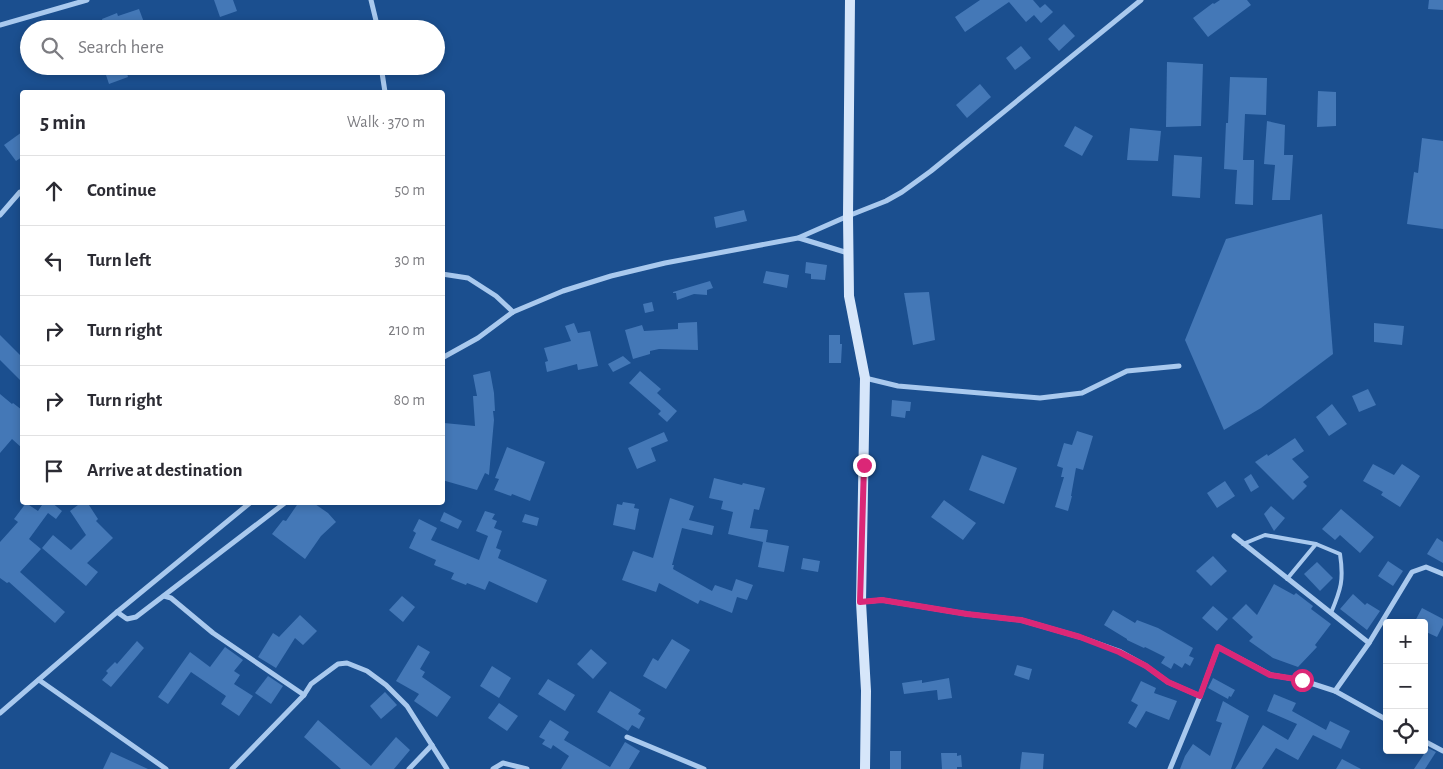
<!DOCTYPE html>
<html lang="en">
<head>
<meta charset="utf-8">
<style>
  :root { --surface:#fff; --page:#f7f7f7; --text:#2b2b33; --muted:#7c7c81; --line:#e1e1e2 }
  body { margin:0; font-family:"Alegreya Sans",sans-serif; background:var(--page); color:var(--text) }
  .controls { position:absolute; right:15px; bottom:15px; display:grid; overflow:hidden; border-radius:5px; box-shadow:0 2px 8px #0003 }
  .controls button { width:45px; height:45px; display:grid; place-items:center; padding:0; border:0; border-bottom:1px solid var(--line); background:var(--surface); color:var(--text); font:25px sans-serif }
  .stop { position:absolute; width:15px; height:15px; margin:-11px; border:4px solid #db2777; border-radius:50%; background:#fff }
  .stop.end { background:#db2777; border-color:#fff; box-shadow:0 1px 5px #0008 }
  .list { margin:0; padding:0; list-style:none }
  h2 { display:flex; justify-content:space-between; align-items:center; height:65px; margin:0; padding:0 20px; font-size:21px }
  h2 small { font-size:16px; font-weight:400; color:var(--muted) }
  .list li { display:grid; grid-template-columns:32px 1fr auto; gap:15px; align-items:center; box-sizing:border-box; height:70px; padding:0 20px; border-top:1px solid var(--line) }
  .list b { display:block; font-size:19px; white-space:nowrap }
  .list em { font-size:16px; font-style:normal; color:var(--muted) }
  .icon { flex:none; width:28px; height:28px; fill:none; stroke:currentColor; stroke-width:2; stroke-linecap:round; stroke-linejoin:round }
  .map { position:relative; flex:none; width:1443px; height:769px; overflow:hidden }
  .search { position:absolute; background:var(--surface); box-shadow:0 2px 8px #0003; left:20px; top:20px; width:425px; height:55px; display:flex; align-items:center; gap:12px; box-sizing:border-box; padding:0 18px; border-radius:28px; color:var(--muted); font-size:19px }
  .panel { position:absolute; background:var(--surface); box-shadow:0 2px 8px #0003; left:20px; top:90px; width:425px; height:415px; border-radius:5px }
  .map>svg:first-child { display:block }
  .building { fill:#4478b7 }
  .lines { fill:none; stroke-linecap:round; stroke-linejoin:round }
  .lane { stroke:#a9c9ee; stroke-width:4 }
  .street { stroke:#a9c9ee; stroke-width:5 }
  .secondary { stroke:#d6e6fa; stroke-width:10 }
  .route { stroke:#db2777; stroke-width:6 }
</style>
</head>
<body>
<div class="map">
<svg width="1443" height="769" viewBox="0 0 1443 769">
  <rect width="100%" height="100%" fill="#1b4f8f"/>
  <g class="building">
    <polygon points="214,0 233,0 237,11 220,17"/>
    <polygon points="980,0 1033,0 1040,8 1045,4 1053,12 1041,23 1034,15 1026,22 1009,2 965,32 955,17"/>
    <polygon points="1220,0 1247,0 1251,5 1208,37 1193,18 1213,3 1214,4"/>
    <polygon points="1429,0 1443,0 1443,10 1428,9"/>
    <polygon points="139,9 145,25 135,29 105,29 102,19 117,13 118,16"/>
    <polygon points="1064,24 1075,36 1059,51 1048,39"/>
    <polygon points="1021,46 1031,58 1015,70 1006,58"/>
    <polygon points="1167,62 1203,64 1201,126 1166,127"/>
    <polygon points="103,66 125,66 128,77 109,84"/>
    <polygon points="1230,77 1267,78 1266,115 1245,114 1243,160 1254,160 1253,205 1235,204 1237,170 1224,169 1226,123 1228,123"/>
    <polygon points="980,84 991,97 967,118 956,105"/>
    <polygon points="1318,91 1336,92 1336,126 1317,127"/>
    <polygon points="1267,121 1285,125 1284,155 1293,155 1290,200 1272,200 1275,165 1264,164"/>
    <polygon points="1075,126 1093,136 1082,156 1064,146"/>
    <polygon points="1130,128 1161,131 1158,161 1127,160"/>
    <polygon points="22,132 22,157 16,161 4,145"/>
    <polygon points="1422,138 1443,141 1443,229 1407,224 1414,172 1418,173"/>
    <polygon points="1174,155 1202,157 1200,198 1172,196"/>
    <polygon points="744,210 747,221 716,228 714,217"/>
    <polygon points="1322,214 1333,354 1261,408 1224,430 1185,340 1226,239"/>
    <polygon points="806,262 827,265 825,280 811,279 811,274 805,273"/>
    <polygon points="766,271 789,275 787,288 763,283"/>
    <polygon points="710,281 713,288 707,290 707,295 694,294 677,300 676,293 673,293 673,292"/>
    <polygon points="929,292 935,340 913,345 904,293"/>
    <polygon points="652,302 654,311 645,313 643,304"/>
    <polygon points="697,322 698,350 659,349 650,351 650,354 633,359 625,330 642,325 644,331 678,329 678,323"/>
    <polygon points="574,323 578,333 590,331 598,366 578,370 577,364 547,372 545,362 548,361 544,348 571,341 565,326"/>
    <polygon points="1374,323 1404,326 1402,345 1374,342"/>
    <polygon points="0,335 22,357 22,382 0,360"/>
    <polygon points="829,335 840,335 840,344 842,344 841,363 829,363"/>
    <polygon points="623,356 631,363 613,372 608,364"/>
    <polygon points="490,371 494,393 495,411 493,411 494,420 489,475 485,473 477,490 442,480 444,423 475,426 473,396 477,396 473,375"/>
    <polygon points="640,371 661,389 657,393 677,411 667,422 658,414 661,411 629,383"/>
    <polygon points="1368,389 1376,405 1359,412 1352,396"/>
    <polygon points="0,394 12,404 13,403 22,410 22,448 12,439 0,453"/>
    <polygon points="892,400 911,402 910,411 906,411 905,418 891,416"/>
    <polygon points="1332,404 1347,424 1329,436 1316,417"/>
    <polygon points="1077,431 1093,436 1083,470 1076,468 1071,496 1072,496 1068,511 1055,507 1064,477 1061,477 1063,468 1057,466 1064,443 1072,445"/>
    <polygon points="664,432 668,441 651,448 656,461 637,469 628,448"/>
    <polygon points="1295,438 1304,451 1292,459 1309,477 1303,482 1307,486 1293,500 1255,462 1267,454 1268,456"/>
    <polygon points="507,447 545,462 530,501 512,494 511,496 494,490 499,479 495,478"/>
    <polygon points="982,455 1017,468 1004,504 969,490"/>
    <polygon points="1373,464 1394,475 1402,464 1420,476 1400,507 1381,495 1383,492 1363,481"/>
    <polygon points="1251,474 1259,487 1251,492 1244,479"/>
    <polygon points="714,478 742,485 743,483 765,488 759,510 754,509 750,528 768,530 766,542 789,546 784,572 758,567 763,542 728,534 733,512 721,509 723,501 709,498"/>
    <polygon points="1225,481 1235,496 1217,508 1207,493"/>
    <polygon points="670,498 694,506 689,520 714,526 712,535 682,528 672,565 674,565 673,569 712,591 715,585 732,591 736,579 753,585 747,600 737,597 732,613 700,600 698,604 659,583 656,592 622,580 633,551 653,558"/>
    <polygon points="944,500 976,523 963,540 931,517"/>
    <polygon points="44,502 51,502 62,511 56,519 48,513 29,539 41,549 20,572 65,612 55,623 9,582 7,583 0,578 0,542 18,522 14,519 26,503 38,511"/>
    <polygon points="82,502 87,502 98,519 96,521 113,538 87,563 98,572 86,586 42,548 53,535 71,550 86,535 70,511"/>
    <polygon points="299,502 312,502 328,513 336,522 321,536 305,559 272,534 283,520 286,521"/>
    <polygon points="623,502 635,504 634,508 639,509 635,530 613,525 617,504 622,505"/>
    <polygon points="1271,506 1285,518 1274,531 1264,514"/>
    <polygon points="1341,509 1374,537 1360,553 1340,535 1335,540 1322,529"/>
    <polygon points="485,511 495,514 492,519 497,521 494,528 502,531 496,548 501,550 498,558 547,580 537,603 489,581 485,590 467,583 466,585 451,579 454,573 434,565 436,560 409,548 416,533 413,531 419,519 437,528 431,540 479,560 488,536 476,531"/>
    <polygon points="444,512 462,521 458,529 440,521"/>
    <polygon points="525,514 539,518 537,526 522,522"/>
    <polygon points="1437,538 1443,542 1443,563 1427,554"/>
    <polygon points="1213,556 1227,571 1211,586 1196,571"/>
    <polygon points="803,558 820,561 818,572 801,569"/>
    <polygon points="1388,561 1403,571 1393,586 1378,576"/>
    <polygon points="1317,562 1333,578 1320,591 1304,574"/>
    <polygon points="1274,584 1294,595 1296,593 1313,606 1311,609 1331,624 1315,645 1317,647 1298,667 1273,658 1249,641 1253,637 1232,618 1246,604 1257,615"/>
    <polygon points="1353,594 1365,605 1367,603 1380,611 1367,630 1340,609"/>
    <polygon points="402,596 415,607 403,622 389,610"/>
    <polygon points="1213,606 1228,619 1217,631 1202,618"/>
    <polygon points="1422,608 1443,619 1443,625 1437,637 1424,631 1424,623 1414,623"/>
    <polygon points="1113,610 1135,623 1137,620 1158,628 1193,648 1189,656 1194,658 1190,666 1185,663 1182,668 1174,663 1171,669 1161,663 1165,657 1145,647 1144,648 1127,640 1127,639 1104,625"/>
    <polygon points="300,615 317,631 303,645 295,638 276,668 258,657 273,633 279,637"/>
    <polygon points="672,639 690,650 666,689 643,676 653,658 658,661"/>
    <polygon points="137,641 144,648 111,687 102,680 108,673 106,671 115,662 117,664"/>
    <polygon points="418,645 430,652 420,669 425,672 422,677 451,697 437,717 414,701 419,694 396,681"/>
    <polygon points="225,647 243,660 234,671 240,675 234,684 253,696 239,716 221,704 226,696 191,672 168,704 158,697 190,652 210,667"/>
    <polygon points="591,649 607,663 593,679 577,664"/>
    <polygon points="1017,665 1032,669 1029,680 1014,675"/>
    <polygon points="492,666 511,678 499,698 480,686"/>
    <polygon points="268,676 283,686 271,704 255,693"/>
    <polygon points="949,678 952,698 938,700 937,690 904,694 902,683 922,680 922,683"/>
    <polygon points="1213,678 1235,690 1231,697 1229,696 1228,699 1208,688"/>
    <polygon points="548,679 575,695 565,711 538,694"/>
    <polygon points="1141,681 1156,688 1154,693 1177,701 1169,720 1146,711 1136,728 1128,723 1138,705 1131,701"/>
    <polygon points="610,691 641,710 638,714 645,718 639,729 632,725 628,731 597,712"/>
    <polygon points="385,692 397,705 381,719 370,706"/>
    <polygon points="1274,694 1296,703 1292,711 1326,730 1330,721 1350,731 1341,749 1313,735 1298,760 1276,748 1262,769 1235,769 1263,725 1288,740 1297,724 1267,711"/>
    <polygon points="1223,701 1249,716 1231,769 1180,769 1185,756 1193,744 1210,756 1222,723 1216,721"/>
    <polygon points="499,703 518,716 507,731 488,718"/>
    <polygon points="318,720 371,766 396,737 410,750 394,769 341,769 304,737"/>
    <polygon points="550,720 569,732 564,740 610,767 625,742 640,751 629,769 561,769 569,756 553,745 551,749 542,744 545,740 539,737"/>
    <polygon points="1428,748 1436,752 1425,769 1414,769"/>
    <rect x="890" y="751" width="11" height="18"/>
    <polygon points="111,752 148,769 103,769"/>
    <polygon points="1022,752 1044,754 1043,769 1020,769"/>
    <polygon points="941,753 957,753 957,756 961,755 962,767 957,767 957,769 942,769"/>
    <polygon points="1342,759 1361,769 1336,769"/>
  </g>
  <g class="lines">
    <g class="lane">
      <path d="M1243,544l22,-9 51,9 24,10c4,26 1,35 -9,59"/>
      <polyline points="1287,579 1316,544"/>
    </g>
    <g class="street">
      <polyline points="371,0 378,29"/>
      <polyline points="0,25 87,0"/>
      <polyline points="381,66 385,92"/>
      <polyline points="0,215 20,192 22,193"/>
      <polyline points="799,238 848,253"/>
      <polyline points="442,274 468,278 496,296 513,312"/>
      <polyline points="442,358 478,338 513,312 563,291 611,276 665,263 798,238 848,216 886,201 902,192 931,171 1141,0"/>
      <polyline points="865,378 898,386 1040,398 1082,393 1127,371 1179,366"/>
      <polyline points="1234,536 1369,643"/>
      <polyline points="164,596 171,598 213,633 304,695"/>
      <polyline points="861,602 882,600 967,614 1021,620 1080,637 1119,651 1146,666 1168,682 1200,696 1218,647 1271,675 1301,680 1335,691 1387,720"/>
      <polyline points="117,612 127,619 136,617 286,502"/>
      <polyline points="39,680 166,769"/>
      <polyline points="1335,691 1369,643 1412,572 1426,567 1443,574"/>
      <polyline points="0,713 117,612 251,502"/>
      <polyline points="627,737 704,769"/>
      <polyline points="1424,741 1443,751"/>
      <polyline points="232,769 304,695 311,684 338,664 347,663 367,671 386,685 407,706 447,769"/>
      <polyline points="409,769 432,745"/>
      <polyline points="493,769 503,763 527,769"/>
      <polyline points="1170,769 1200,696"/>
    </g>
    <polyline class="secondary" points="850,0 848,216 849,296 865,378 861,602 866,691 865,769"/>
  </g>
  <g class="lines">
    <polyline class="route" points="864,465 860,602 882,600 967,614 1021,620 1080,637 1119,652 1146,666 1168,682 1200,696 1218,647 1270,675 1302,680"/>
  </g>
</svg>
<div class="controls">
<button>+</button>
<button>−</button>
<button><svg class="icon" aria-label="locate" viewBox="0 0 24 24"><circle cx="12" cy="12" r="6"/><path d="M12 2v4M12 18v4M2 12h4M18 12h4"/></svg></button>
</div>
<div class="stop" style="left:1302px;top:680px"></div>
<div class="stop end" style="left:864px;top:465px"></div>
<div class="search"><svg class="icon" aria-label="search" viewBox="0 0 24 24"><circle cx="10" cy="10" r="6"/><path d="M15 15l6 6"/></svg>Search here</div>
<section class="panel">
<h2>5 min<small>Walk · 370 m</small></h2>
<ul class="list">
<li><svg class="icon" aria-label="ahead" viewBox="0 0 24 24"><path d="M12 20V5M6 11l6-6 6 6"/></svg><div><b>Continue</b></div><em>50 m</em></li>
<li><svg class="icon" aria-label="left" viewBox="0 0 24 24"><path d="M17 20v-9H6M10 6l-5 5 5 5"/></svg><div><b>Turn left</b></div><em>30 m</em></li>
<li><svg class="icon" aria-label="right" viewBox="0 0 24 24"><path d="M7 20v-9h11M14 6l5 5-5 5"/></svg><div><b>Turn right</b></div><em>210 m</em></li>
<li><svg class="icon" aria-label="right" viewBox="0 0 24 24"><path d="M7 20v-9h11M14 6l5 5-5 5"/></svg><div><b>Turn right</b></div><em>80 m</em></li>
<li><svg class="icon" aria-label="arrive" viewBox="0 0 24 24"><path d="M6 21V4h12l-3 4 3 4H6"/></svg><div><b>Arrive at destination</b></div></li>
</ul>
</section>
</div>
</body>
</html>
